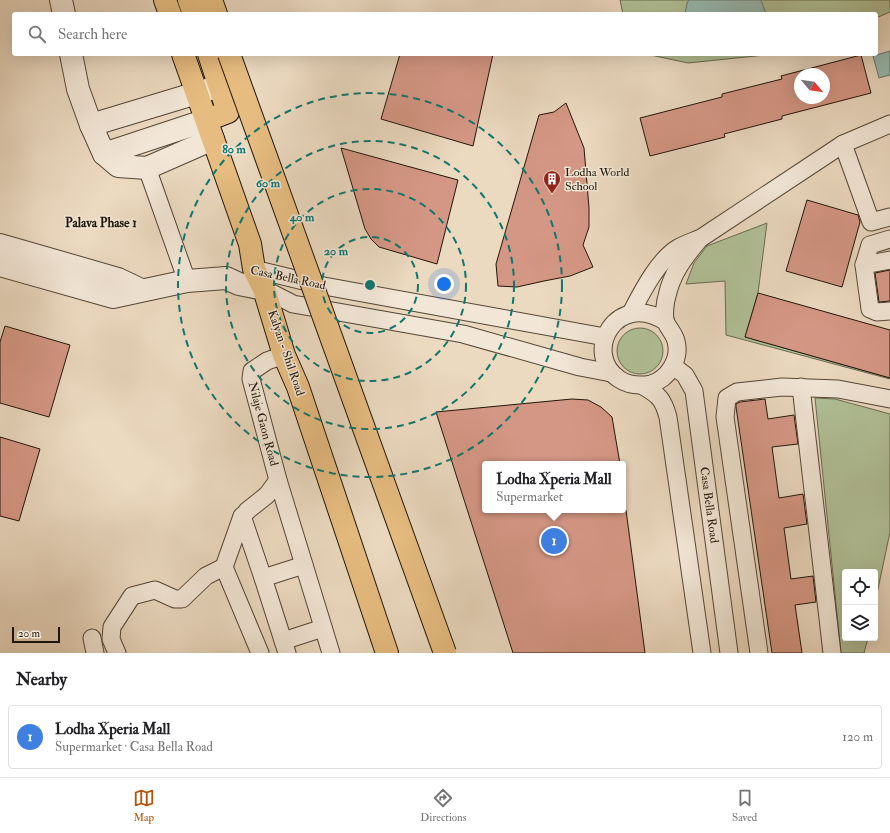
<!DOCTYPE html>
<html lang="en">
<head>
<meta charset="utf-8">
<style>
  :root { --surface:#fff; --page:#f6f6f6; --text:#202124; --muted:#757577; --line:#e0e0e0; --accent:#b45309 }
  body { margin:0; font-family:"IM FELL Double Pica",serif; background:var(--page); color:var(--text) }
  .controls { position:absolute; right:12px; bottom:12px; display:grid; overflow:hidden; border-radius:4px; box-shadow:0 4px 16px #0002 }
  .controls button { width:36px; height:36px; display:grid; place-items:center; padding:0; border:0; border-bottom:1px solid var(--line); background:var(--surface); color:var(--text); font:20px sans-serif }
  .compass { position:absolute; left:794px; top:68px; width:36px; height:36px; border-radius:50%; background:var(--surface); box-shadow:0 4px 16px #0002; rotate:119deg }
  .scale { position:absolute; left:12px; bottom:10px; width:48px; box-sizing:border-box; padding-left:4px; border:2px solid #201608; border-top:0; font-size:11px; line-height:14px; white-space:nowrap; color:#201608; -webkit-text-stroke:3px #f2e6d6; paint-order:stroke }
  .you { position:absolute; left:444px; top:284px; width:14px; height:14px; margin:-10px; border:3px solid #fff; border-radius:50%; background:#1a73e8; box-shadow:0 0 0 6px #1a73e833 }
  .badge { display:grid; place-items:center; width:26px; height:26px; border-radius:50%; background:var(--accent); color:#fff; font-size:13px; font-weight:700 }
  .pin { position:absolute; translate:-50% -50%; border:2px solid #fff; box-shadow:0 1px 4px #0006 }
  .popup { position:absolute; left:482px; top:461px; width:144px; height:52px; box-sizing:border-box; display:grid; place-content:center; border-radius:4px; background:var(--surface); filter:drop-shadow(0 1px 3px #0005); font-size:13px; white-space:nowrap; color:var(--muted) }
  .popup b { font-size:15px; color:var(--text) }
  .popup::after { content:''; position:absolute; left:50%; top:100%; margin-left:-8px; border:8px solid transparent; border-top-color:var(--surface) }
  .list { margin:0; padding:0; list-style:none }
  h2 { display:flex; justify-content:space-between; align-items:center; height:52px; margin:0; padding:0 16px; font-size:17px }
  h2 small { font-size:13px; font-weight:400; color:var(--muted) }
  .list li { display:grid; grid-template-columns:26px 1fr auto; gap:12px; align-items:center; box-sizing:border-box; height:64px; margin:0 8px 8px; padding:0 8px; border:1px solid var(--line); border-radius:4px }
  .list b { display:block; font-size:15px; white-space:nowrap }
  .list p { margin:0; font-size:13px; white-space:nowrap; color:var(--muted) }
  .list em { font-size:13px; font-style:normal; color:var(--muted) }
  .icon { flex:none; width:22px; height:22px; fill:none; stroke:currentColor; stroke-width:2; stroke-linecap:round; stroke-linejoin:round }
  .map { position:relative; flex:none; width:890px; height:653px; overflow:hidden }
  .search { position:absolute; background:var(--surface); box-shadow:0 4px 16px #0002; left:12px; right:12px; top:12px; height:44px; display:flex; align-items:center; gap:10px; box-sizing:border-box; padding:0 14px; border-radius:4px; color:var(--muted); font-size:15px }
  .sheet { height:124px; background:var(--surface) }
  nav { display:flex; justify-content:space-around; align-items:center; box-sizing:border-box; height:56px; border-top:1px solid var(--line); background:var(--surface); font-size:11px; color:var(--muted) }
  nav a { display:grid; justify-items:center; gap:2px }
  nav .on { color:var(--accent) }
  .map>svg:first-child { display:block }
  .green { fill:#b1c097; stroke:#686b50 }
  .water { fill:#98bab3; stroke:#68786f }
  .building { fill:#d59785; stroke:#201608; fill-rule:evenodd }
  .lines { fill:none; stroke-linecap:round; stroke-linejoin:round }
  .minor-casing { stroke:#534736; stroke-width:19 }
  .tertiary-casing { stroke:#534736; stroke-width:24 }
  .primary-casing { stroke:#201608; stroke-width:24 }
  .minor { stroke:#f2e6d6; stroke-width:17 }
  .tertiary { stroke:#f2e6d6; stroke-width:22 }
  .primary { stroke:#e6bc80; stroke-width:22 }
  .primary-bridge-casing { stroke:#201608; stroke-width:24; stroke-linecap:butt }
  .primary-bridge { stroke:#e6bc80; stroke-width:22 }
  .ring { fill:none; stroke:#0f766e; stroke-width:2; stroke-dasharray:7 5 }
  .labels { text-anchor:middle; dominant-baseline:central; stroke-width:3; stroke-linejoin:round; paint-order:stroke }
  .poi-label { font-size:12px; fill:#201608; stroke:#f2e6d6; text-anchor:start }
  .street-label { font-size:12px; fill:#201608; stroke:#f2e6d6 }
  .neighbourhood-label { font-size:13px; font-weight:bold; fill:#201608; stroke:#f2e6d6 }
  .centre { fill:#0f766e; stroke:#f2e6d6; stroke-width:2 }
  .ring-label { font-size:12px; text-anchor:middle; font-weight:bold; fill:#0f766e; stroke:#f2e6d6; stroke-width:3; stroke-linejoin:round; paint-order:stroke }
</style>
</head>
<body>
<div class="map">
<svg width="890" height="653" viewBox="0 0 890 653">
  <rect width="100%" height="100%" fill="#ebd9c0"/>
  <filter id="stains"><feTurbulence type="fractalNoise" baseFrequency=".005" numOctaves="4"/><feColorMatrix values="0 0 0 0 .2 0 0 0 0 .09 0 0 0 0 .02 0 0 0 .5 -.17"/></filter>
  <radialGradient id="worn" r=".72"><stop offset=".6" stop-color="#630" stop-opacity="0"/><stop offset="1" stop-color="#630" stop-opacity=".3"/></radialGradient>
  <g class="green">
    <polygon points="620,0 890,0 890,12 876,18 876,14 623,14"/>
    <polygon points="646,54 775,54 688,63"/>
    <polygon points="767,223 758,293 745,337 890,378 890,379 726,335 725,281 686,284 694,263 707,246"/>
    <circle cx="640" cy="351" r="23"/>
    <polygon points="815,398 835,399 890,414 890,532 875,603 875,572 845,572 845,638 868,638 864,653 841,653"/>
  </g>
  <g class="water">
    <polygon points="689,0 761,0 766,14 685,14 687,3"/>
    <polygon points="890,51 890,75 879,78 873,56"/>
  </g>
  <g class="building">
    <polygon points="400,54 493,54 473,146 381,119"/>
    <path d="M861,55l10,38 -89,23v3l-58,15 1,3 -75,19 -10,-38 82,-21v-3l60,-15 -1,-3zM800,74h24v24h-24z"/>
    <polygon points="566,103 584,148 589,208 589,227 583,245 593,267 570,276 544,281 517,287 498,286 496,264 539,115 554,112"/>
    <polygon points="341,148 458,180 437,264 379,247 371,239 365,229"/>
    <polygon points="807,200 858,215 860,222 842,287 786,271"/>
    <polygon points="890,270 890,301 879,302 875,273"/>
    <polygon points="758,293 890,330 890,378 745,337"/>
    <polygon points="5,326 70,345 49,417 0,403 0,342"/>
    <polygon points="572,399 588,400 601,407 612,417 620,464 485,464 485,510 626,510 645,653 513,653 436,412"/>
    <polygon points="765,399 768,419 794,415 798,444 772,447 779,498 803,494 807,524 784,528 791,579 813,576 816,602 795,605 802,653 772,653 736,407 736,404 740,402"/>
    <polygon points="0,437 40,449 19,521 0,516"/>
  </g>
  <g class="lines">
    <g class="minor-casing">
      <g id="minor">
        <polyline points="843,144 871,222 890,217"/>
        <polyline points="147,168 187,281"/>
        <polyline points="890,239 870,245 864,265 870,309 877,312 890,311"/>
        <polyline points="864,265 890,260"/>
        <polyline points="254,269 324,286 605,337"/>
        <polyline points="264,289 293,304 463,334 580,367 611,373"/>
        <path d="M631,313c11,-21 27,-53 47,-65 7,-4 16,-7 23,-10l142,-94 47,-20"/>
        <path d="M666,322c-49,-33 -85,31 -47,57 9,6 21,7 32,5 17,-5 30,-25 25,-43 -2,-8 -9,-14 -11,-21 -1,-7 0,-18 2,-24 5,-23 17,-38 31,-55"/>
        <polyline points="284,355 267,361 252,371 251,379 278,480 331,653"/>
        <polyline points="673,366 685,375 694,391 729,653"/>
        <path d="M643,386c16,9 20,13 25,31l34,236"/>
        <polyline points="801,387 832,653"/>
        <polyline points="242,516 263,578 304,565"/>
        <polyline points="224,567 241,519 247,511 267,495 278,480"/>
        <polyline points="224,567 260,653"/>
        <polyline points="263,578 287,653"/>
        <polyline points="92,638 95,653"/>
        <polyline points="283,641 323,628"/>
        <polyline points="117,653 111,639 112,627 132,596 155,590 175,599 182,599 206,576 224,567"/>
        <polyline points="759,653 725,417 727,398 737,392 782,387 838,389 890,399"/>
      </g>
    </g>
    <g class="tertiary-casing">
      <g id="tertiary">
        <polyline points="61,0 64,14"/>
        <polyline points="71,54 78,89 91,125 104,154 118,166 147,168 213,139"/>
        <polyline points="91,125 220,86"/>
        <polyline points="104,154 207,120"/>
        <polyline points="0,245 118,279 141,290"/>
        <polyline points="0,265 113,297 187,281 226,278 239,284 264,289"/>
      </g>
    </g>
    <g class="primary-casing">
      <g id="primary">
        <polyline points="165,0 170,14"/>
        <polyline points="189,0 194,14"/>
        <polyline points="211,0 216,14"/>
        <polyline points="183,54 250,244 254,269 264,289 284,355 298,387 387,653"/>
        <polyline points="207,120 228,112 209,54"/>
      </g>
    </g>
    <use href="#minor" class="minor"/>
    <use href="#tertiary" class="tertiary"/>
    <use href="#primary" class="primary"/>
    <g class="primary-bridge-casing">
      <polyline id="primary-bridge" points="229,54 445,653"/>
    </g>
    <use href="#primary-bridge" class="primary-bridge"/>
  </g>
  <g class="ring">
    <circle cx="370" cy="285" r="48"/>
    <circle cx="370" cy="285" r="96"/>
    <circle cx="370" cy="285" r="144"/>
    <circle cx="370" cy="285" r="192"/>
  </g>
  <defs>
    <g id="building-pin" transform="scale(0.9)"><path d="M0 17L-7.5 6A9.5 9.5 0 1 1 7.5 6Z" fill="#8f2418" stroke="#f2e6d6"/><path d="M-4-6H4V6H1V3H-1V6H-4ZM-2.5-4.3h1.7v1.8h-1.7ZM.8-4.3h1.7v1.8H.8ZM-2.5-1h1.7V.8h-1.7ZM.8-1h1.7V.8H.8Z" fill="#fff"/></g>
  </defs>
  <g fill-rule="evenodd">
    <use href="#building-pin" x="552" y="179"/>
  </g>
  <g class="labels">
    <g class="poi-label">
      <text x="565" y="172">Lodha World<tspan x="565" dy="14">School</tspan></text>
    </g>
    <g class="street-label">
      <text transform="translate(288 278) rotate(12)">Casa Bella Road</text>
      <text transform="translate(286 353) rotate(71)">Kalyan - Shil Road</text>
      <text transform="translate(263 424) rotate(75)">Nilaje Gaon Road</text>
      <text transform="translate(709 505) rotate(82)">Casa Bella Road</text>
    </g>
    <g class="neighbourhood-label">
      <text x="101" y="223">Palava Phase 1</text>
    </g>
  </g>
  <circle cx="370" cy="285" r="6" class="centre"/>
  <g class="ring-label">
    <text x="234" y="153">80 m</text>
    <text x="268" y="187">60 m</text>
    <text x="302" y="221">40 m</text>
    <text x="336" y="255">20 m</text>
  </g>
  <rect width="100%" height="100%" filter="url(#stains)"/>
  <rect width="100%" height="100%" fill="url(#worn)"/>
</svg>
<div class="controls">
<button><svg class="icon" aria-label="locate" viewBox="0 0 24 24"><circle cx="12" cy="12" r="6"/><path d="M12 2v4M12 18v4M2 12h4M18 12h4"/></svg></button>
<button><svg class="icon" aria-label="layers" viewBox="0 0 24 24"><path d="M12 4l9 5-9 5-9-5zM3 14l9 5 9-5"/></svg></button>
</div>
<svg class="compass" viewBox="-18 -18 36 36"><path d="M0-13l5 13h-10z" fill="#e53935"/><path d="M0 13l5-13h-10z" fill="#757577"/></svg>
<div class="scale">20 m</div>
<div class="you"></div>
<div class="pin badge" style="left:554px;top:541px;background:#3f7fe0">1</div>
<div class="popup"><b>Lodha Xperia Mall</b>Supermarket</div>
<div class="search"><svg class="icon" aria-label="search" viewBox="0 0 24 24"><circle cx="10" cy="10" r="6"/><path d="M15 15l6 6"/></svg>Search here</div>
</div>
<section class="sheet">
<h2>Nearby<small></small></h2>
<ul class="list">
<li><span class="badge" style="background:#3f7fe0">1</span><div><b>Lodha Xperia Mall</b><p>Supermarket · Casa Bella Road</p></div><em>120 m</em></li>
</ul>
</section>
<nav>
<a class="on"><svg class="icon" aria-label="map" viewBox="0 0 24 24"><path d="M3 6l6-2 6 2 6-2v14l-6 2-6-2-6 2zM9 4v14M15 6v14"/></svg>Map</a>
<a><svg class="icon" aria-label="directions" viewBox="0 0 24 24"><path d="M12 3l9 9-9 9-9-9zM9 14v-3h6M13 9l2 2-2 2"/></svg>Directions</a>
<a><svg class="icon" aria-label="saved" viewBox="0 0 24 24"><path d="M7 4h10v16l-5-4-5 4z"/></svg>Saved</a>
</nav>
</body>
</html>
